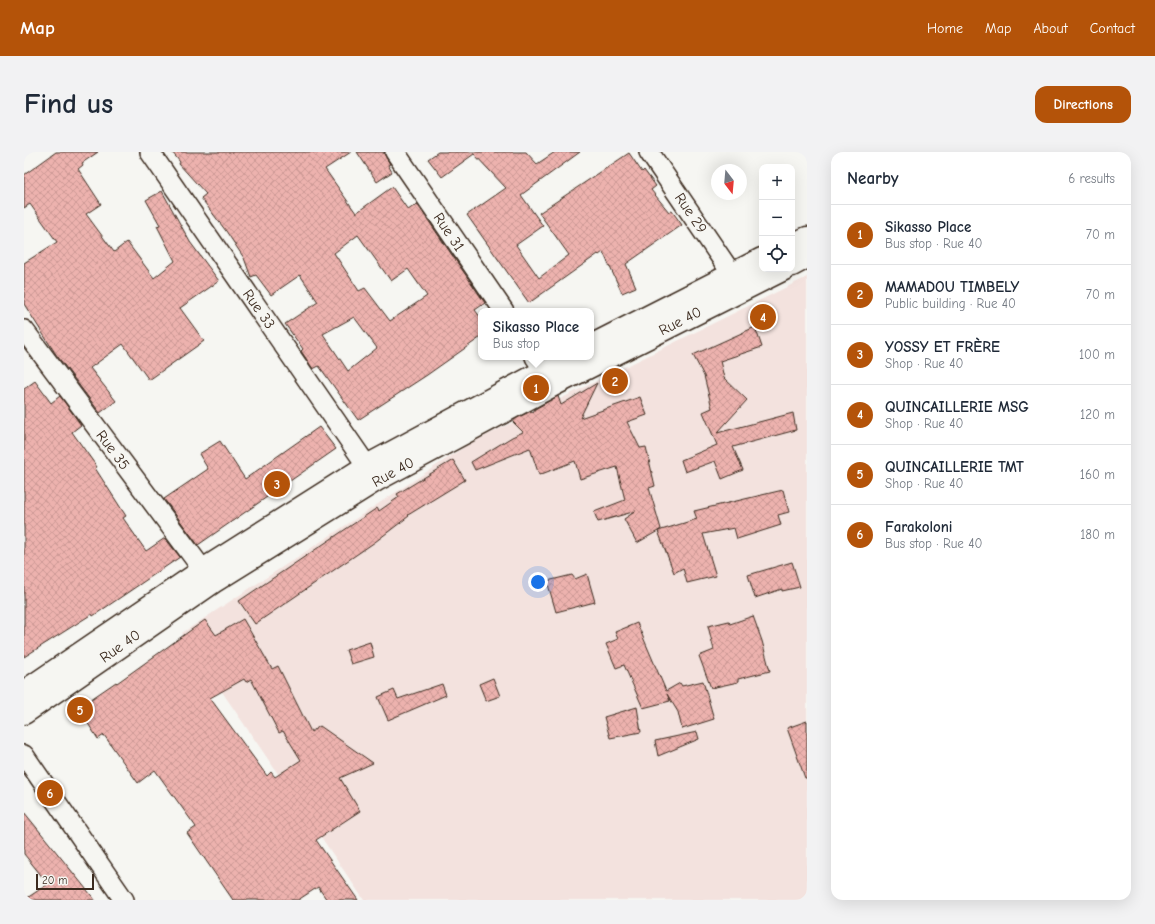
<!DOCTYPE html>
<html lang="en">
<head>
<meta charset="utf-8">
<style>
  :root { --surface:#fff; --page:#f2f2f3; --text:#1f2937; --muted:#747a83; --line:#e0e1e3; --accent:#b45309 }
  body { margin:0; font-family:"Comic Neue",sans-serif; background:var(--page); color:var(--text) }
  .controls { position:absolute; right:12px; top:12px; display:grid; overflow:hidden; border-radius:8px; box-shadow:0 4px 16px #0002 }
  .controls button { width:36px; height:36px; display:grid; place-items:center; padding:0; border:0; border-bottom:1px solid var(--line); background:var(--surface); color:var(--text); font:20px sans-serif }
  .compass { position:absolute; left:687px; top:12px; width:36px; height:36px; border-radius:50%; background:var(--surface); box-shadow:0 4px 16px #0002; rotate:164deg }
  .scale { position:absolute; left:12px; bottom:10px; width:58px; box-sizing:border-box; padding-left:4px; border:2px solid #3b2a1e; border-top:0; font-size:11px; line-height:14px; white-space:nowrap; color:#3b2a1e; -webkit-text-stroke:3px #f6f6f2; paint-order:stroke }
  .you { position:absolute; left:514px; top:430px; width:14px; height:14px; margin:-10px; border:3px solid #fff; border-radius:50%; background:#1a73e8; box-shadow:0 0 0 6px #1a73e833 }
  .badge { display:grid; place-items:center; width:26px; height:26px; border-radius:50%; background:var(--accent); color:#fff; font-size:13px; font-weight:700 }
  .pin { position:absolute; translate:-50% -50%; border:2px solid #fff; box-shadow:0 1px 4px #0006 }
  .popup { position:absolute; left:454px; top:156px; width:116px; height:52px; box-sizing:border-box; display:grid; place-content:center; border-radius:8px; background:var(--surface); filter:drop-shadow(0 1px 3px #0005); font-size:13px; white-space:nowrap; color:var(--muted) }
  .popup b { font-size:15px; color:var(--text) }
  .popup::after { content:''; position:absolute; left:50%; top:100%; margin-left:-8px; border:8px solid transparent; border-top-color:var(--surface) }
  .list { margin:0; padding:0; list-style:none }
  h2 { display:flex; justify-content:space-between; align-items:center; height:52px; margin:0; padding:0 16px; font-size:17px }
  h2 small { font-size:13px; font-weight:400; color:var(--muted) }
  .list li { display:grid; grid-template-columns:26px 1fr auto; gap:12px; align-items:center; box-sizing:border-box; height:60px; padding:0 16px; border-top:1px solid var(--line) }
  .list b { display:block; font-size:15px; white-space:nowrap }
  .list p { margin:0; font-size:13px; white-space:nowrap; color:var(--muted) }
  .list em { font-size:13px; font-style:normal; color:var(--muted) }
  .icon { flex:none; width:22px; height:22px; fill:none; stroke:currentColor; stroke-width:2; stroke-linecap:round; stroke-linejoin:round }
  .map { position:relative; flex:none; width:783px; height:748px; overflow:hidden; border-radius:12px }
  header { display:flex; align-items:center; gap:24px; box-sizing:border-box; height:56px; padding:0 20px; background:var(--accent); color:#fff }
  header strong { font-size:19px }
  nav { display:flex; gap:22px; margin-inline-start:auto; font-size:14px }
  .intro { display:flex; align-items:center; justify-content:space-between; box-sizing:border-box; height:96px; padding:0 24px }
  h1 { margin:0; font-size:28px }
  .button { padding:10px 18px; border-radius:12px; background:var(--accent); color:#fff; font-size:14px; font-weight:700 }
  main { display:flex; gap:24px; padding:0 24px }
  aside { flex:1; background:var(--surface); border-radius:12px; box-shadow:0 4px 16px #0002 }
  .map>svg:first-child { display:block }
  .built { fill:#f3e2de }
  .building { fill:url(#building-cross-hatch); stroke:#3b2a1e; fill-rule:evenodd }
  .lines { fill:none; stroke-linecap:round; stroke-linejoin:round }
  .street-casing { stroke:#3b2a1e; stroke-width:22 }
  .secondary-casing { stroke:#3b2a1e; stroke-width:25 }
  .street { stroke:#f6f6f2; stroke-width:19 }
  .secondary { stroke:#f6f6f2; stroke-width:22 }
  .labels { text-anchor:middle; dominant-baseline:central; stroke-width:4; stroke-linejoin:round; paint-order:stroke }
  .street-label { font-size:15px; fill:#3b2a1e; stroke:#f6f6f2 }
</style>
</head>
<body>
<header>
<strong>Map</strong>
<nav><a>Home</a><a>Map</a><a>About</a><a>Contact</a></nav>
</header>
<div class="intro"><h1>Find us</h1><a class="button">Directions</a></div>
<main>
<div class="map">
<svg width="783" height="748" viewBox="0 0 783 748">
  <defs>
    <pattern id="building-cross-hatch" width="8" height="8" patternUnits="userSpaceOnUse"><rect width="8" height="8" fill="#edb2ae"/><path d="M0 0l8 8M0 8l8-8" fill="none" stroke="#cc9995"/></pattern>
  </defs>
  <rect width="100%" height="100%" fill="#f6f6f2"/>
  <filter id="ink" filterUnits="userSpaceOnUse"><feTurbulence type="fractalNoise" baseFrequency=".025" numOctaves="2"/><feDisplacementMap in="SourceGraphic" scale="8" xChannelSelector="R" yChannelSelector="G"/><feConvolveMatrix kernelMatrix="1 2 1 2 8 2 1 2 1" color-interpolation-filters="sRGB"/></filter>
  <g filter="url(#ink)">
    <polygon class="built" points="783,125 783,748 340,748 158,481 445,292"/>
    <g class="building">
      <polygon points="32,0 74,0 58,11 59,13 54,17 77,52 62,62 90,100 103,90 130,126 151,109 133,74 136,73 122,48 138,39 166,90 195,129 156,156 180,189 125,228 99,192 66,216 92,249 76,261 31,201 0,152 0,111 33,90 6,52 0,56 0,23"/>
      <path d="M148,0h179l-26,17 31,44 36,-26 16,23 9,-6 68,99 -10,7 6,8v19l-54,38 -69,45 -39,-54 -6,3 -12,-18 2,-2 -18,-25 33,-22 -18,-27 -29,20 -15,-20 -5,2 -7,-19 -18,-27 -25,-33 5,-4 -27,-30 1,-2zM334,83l33,46 17,-12 19,27 -37,25 -25,-33 -6,3 -25,-38zM330,165l23,31 -29,23 -25,-37z"/>
      <polygon points="333,0 359,0 366,12 364,13 368,20 353,30"/>
      <polygon points="414,0 502,0 513,12 531,0 556,0 497,43 519,74 492,93 515,126 545,103 515,61 605,1 618,20 620,18 632,34 627,38 645,60 648,59 658,73 602,112 612,135 598,141 579,100 575,103 574,102 505,151 443,63 482,36 450,2 418,25 404,7"/>
      <polygon points="731,175 738,195 696,209 700,226 723,248 693,281 769,261 772,278 709,295 719,318 698,327 691,309 661,320 657,308 693,293 679,260 688,256 680,224 669,203"/>
      <polygon points="11,229 27,251 36,244 57,273 48,280 73,315 71,316 102,364 99,366 122,399 141,386 156,405 69,464 68,462 0,505 0,237"/>
      <polygon points="573,231 556,266 616,245 623,263 603,270 616,296 622,295 631,334 625,336 637,377 634,379 673,367 670,359 759,338 765,360 754,363 757,373 713,387 710,376 679,382 692,424 663,431 659,416 650,421 634,379 613,391 600,367 612,359 574,370 570,360 601,348 593,315 556,327 551,309 515,323 506,296 451,318 447,310 488,285 499,280 489,270 491,267 507,259 509,260 511,257 534,244 537,253"/>
      <polygon points="295,275 312,297 174,393 140,347 184,317 175,302 196,289 221,327"/>
      <polygon points="429,308 441,328 384,363 385,364 351,390 231,472 215,449 353,356 355,359 375,345 373,342"/>
      <polygon points="768,410 776,435 758,439 758,437 731,446 724,423"/>
      <polygon points="563,422 571,450 532,460 523,429 548,423 551,427"/>
      <polygon points="729,464 738,489 746,519 714,527 714,530 687,536 675,504 690,498 684,474 705,469 706,472"/>
      <path d="M219,467l29,50 6,-3 33,66 9,-6 53,37 -33,15 20,33 -44,29 42,60h-31l-9,-13 -20,13h-65l-46,-67 9,-6 -41,-57 -17,13 -34,-48 -6,4 -20,-31 38,-26 1,1 88,-63 11,15zM220,527l2,3 5,-3 28,54 4,-2 18,29 -26,17 -4,-5 -4,4 -57,-78z"/>
      <polygon points="613,471 642,539 656,531 658,534 679,529 690,567 658,577 654,560 643,542 646,549 619,556 600,513 592,516 582,492 594,487 591,480"/>
      <polygon points="346,490 350,505 327,512 322,498"/>
      <polygon points="469,526 476,544 462,549 455,532"/>
      <polygon points="418,532 422,543 364,568 354,545 370,538 374,547"/>
      <polygon points="613,555 617,580 586,586 580,565"/>
      <polygon points="783,569 783,626 781,626 763,576"/>
      <polygon points="673,580 675,587 634,604 631,589"/>
      <polygon points="0,660 71,748 0,748 24,732 0,702"/>
    </g>
    <g class="lines">
      <g class="street-casing">
        <g id="street">
          <polyline points="126,0 343,314"/>
          <polyline points="371,0 480,159"/>
          <polyline points="625,0 708,122"/>
          <polyline points="0,178 179,418"/>
          <polyline points="511,205 520,218"/>
          <polyline points="0,603 100,748"/>
        </g>
      </g>
      <g class="secondary-casing">
        <g id="secondary">
          <polyline points="768,93 783,86"/>
          <polyline points="768,113 783,105"/>
          <polyline points="567,194 738,107"/>
          <polyline points="0,540 179,418 343,314 546,205"/>
          <polyline points="0,561 189,430 354,327 531,232 760,117"/>
        </g>
      </g>
      <use href="#street" class="street"/>
      <use href="#secondary" class="secondary"/>
    </g>
  </g>
  <g class="labels">
    <g class="street-label">
      <text transform="translate(667 61) rotate(56)">Rue 29</text>
      <text transform="translate(425 80) rotate(56)">Rue 31</text>
      <text transform="translate(235 157) rotate(55)">Rue 33</text>
      <text transform="translate(656 169) rotate(-27)">Rue 40</text>
      <text transform="translate(89 298) rotate(53)">Rue 35</text>
      <text transform="translate(369 320) rotate(-29)">Rue 40</text>
      <text transform="translate(96 494) rotate(-35)">Rue 40</text>
    </g>
  </g>
</svg>
<div class="controls">
<button>+</button>
<button>−</button>
<button><svg class="icon" aria-label="locate" viewBox="0 0 24 24"><circle cx="12" cy="12" r="6"/><path d="M12 2v4M12 18v4M2 12h4M18 12h4"/></svg></button>
</div>
<svg class="compass" viewBox="-18 -18 36 36"><path d="M0-13l5 13h-10z" fill="#e53935"/><path d="M0 13l5-13h-10z" fill="#747a83"/></svg>
<div class="scale">20 m</div>
<div class="you"></div>
<div class="pin badge" style="left:512px;top:236px">1</div>
<div class="popup"><b>Sikasso Place</b>Bus stop</div>
<div class="pin badge" style="left:591px;top:229px">2</div>
<div class="pin badge" style="left:253px;top:332px">3</div>
<div class="pin badge" style="left:739px;top:165px">4</div>
<div class="pin badge" style="left:56px;top:558px">5</div>
<div class="pin badge" style="left:26px;top:641px">6</div>
</div>
<aside>
<h2>Nearby<small>6 results</small></h2>
<ul class="list">
<li><span class="badge">1</span><div><b>Sikasso Place</b><p>Bus stop · Rue 40</p></div><em>70 m</em></li>
<li><span class="badge">2</span><div><b>MAMADOU TIMBELY</b><p>Public building · Rue 40</p></div><em>70 m</em></li>
<li><span class="badge">3</span><div><b>YOSSY ET FRÈRE</b><p>Shop · Rue 40</p></div><em>100 m</em></li>
<li><span class="badge">4</span><div><b>QUINCAILLERIE MSG</b><p>Shop · Rue 40</p></div><em>120 m</em></li>
<li><span class="badge">5</span><div><b>QUINCAILLERIE TMT</b><p>Shop · Rue 40</p></div><em>160 m</em></li>
<li><span class="badge">6</span><div><b>Farakoloni</b><p>Bus stop · Rue 40</p></div><em>180 m</em></li>
</ul>
</aside>
</main>
</body>
</html>
